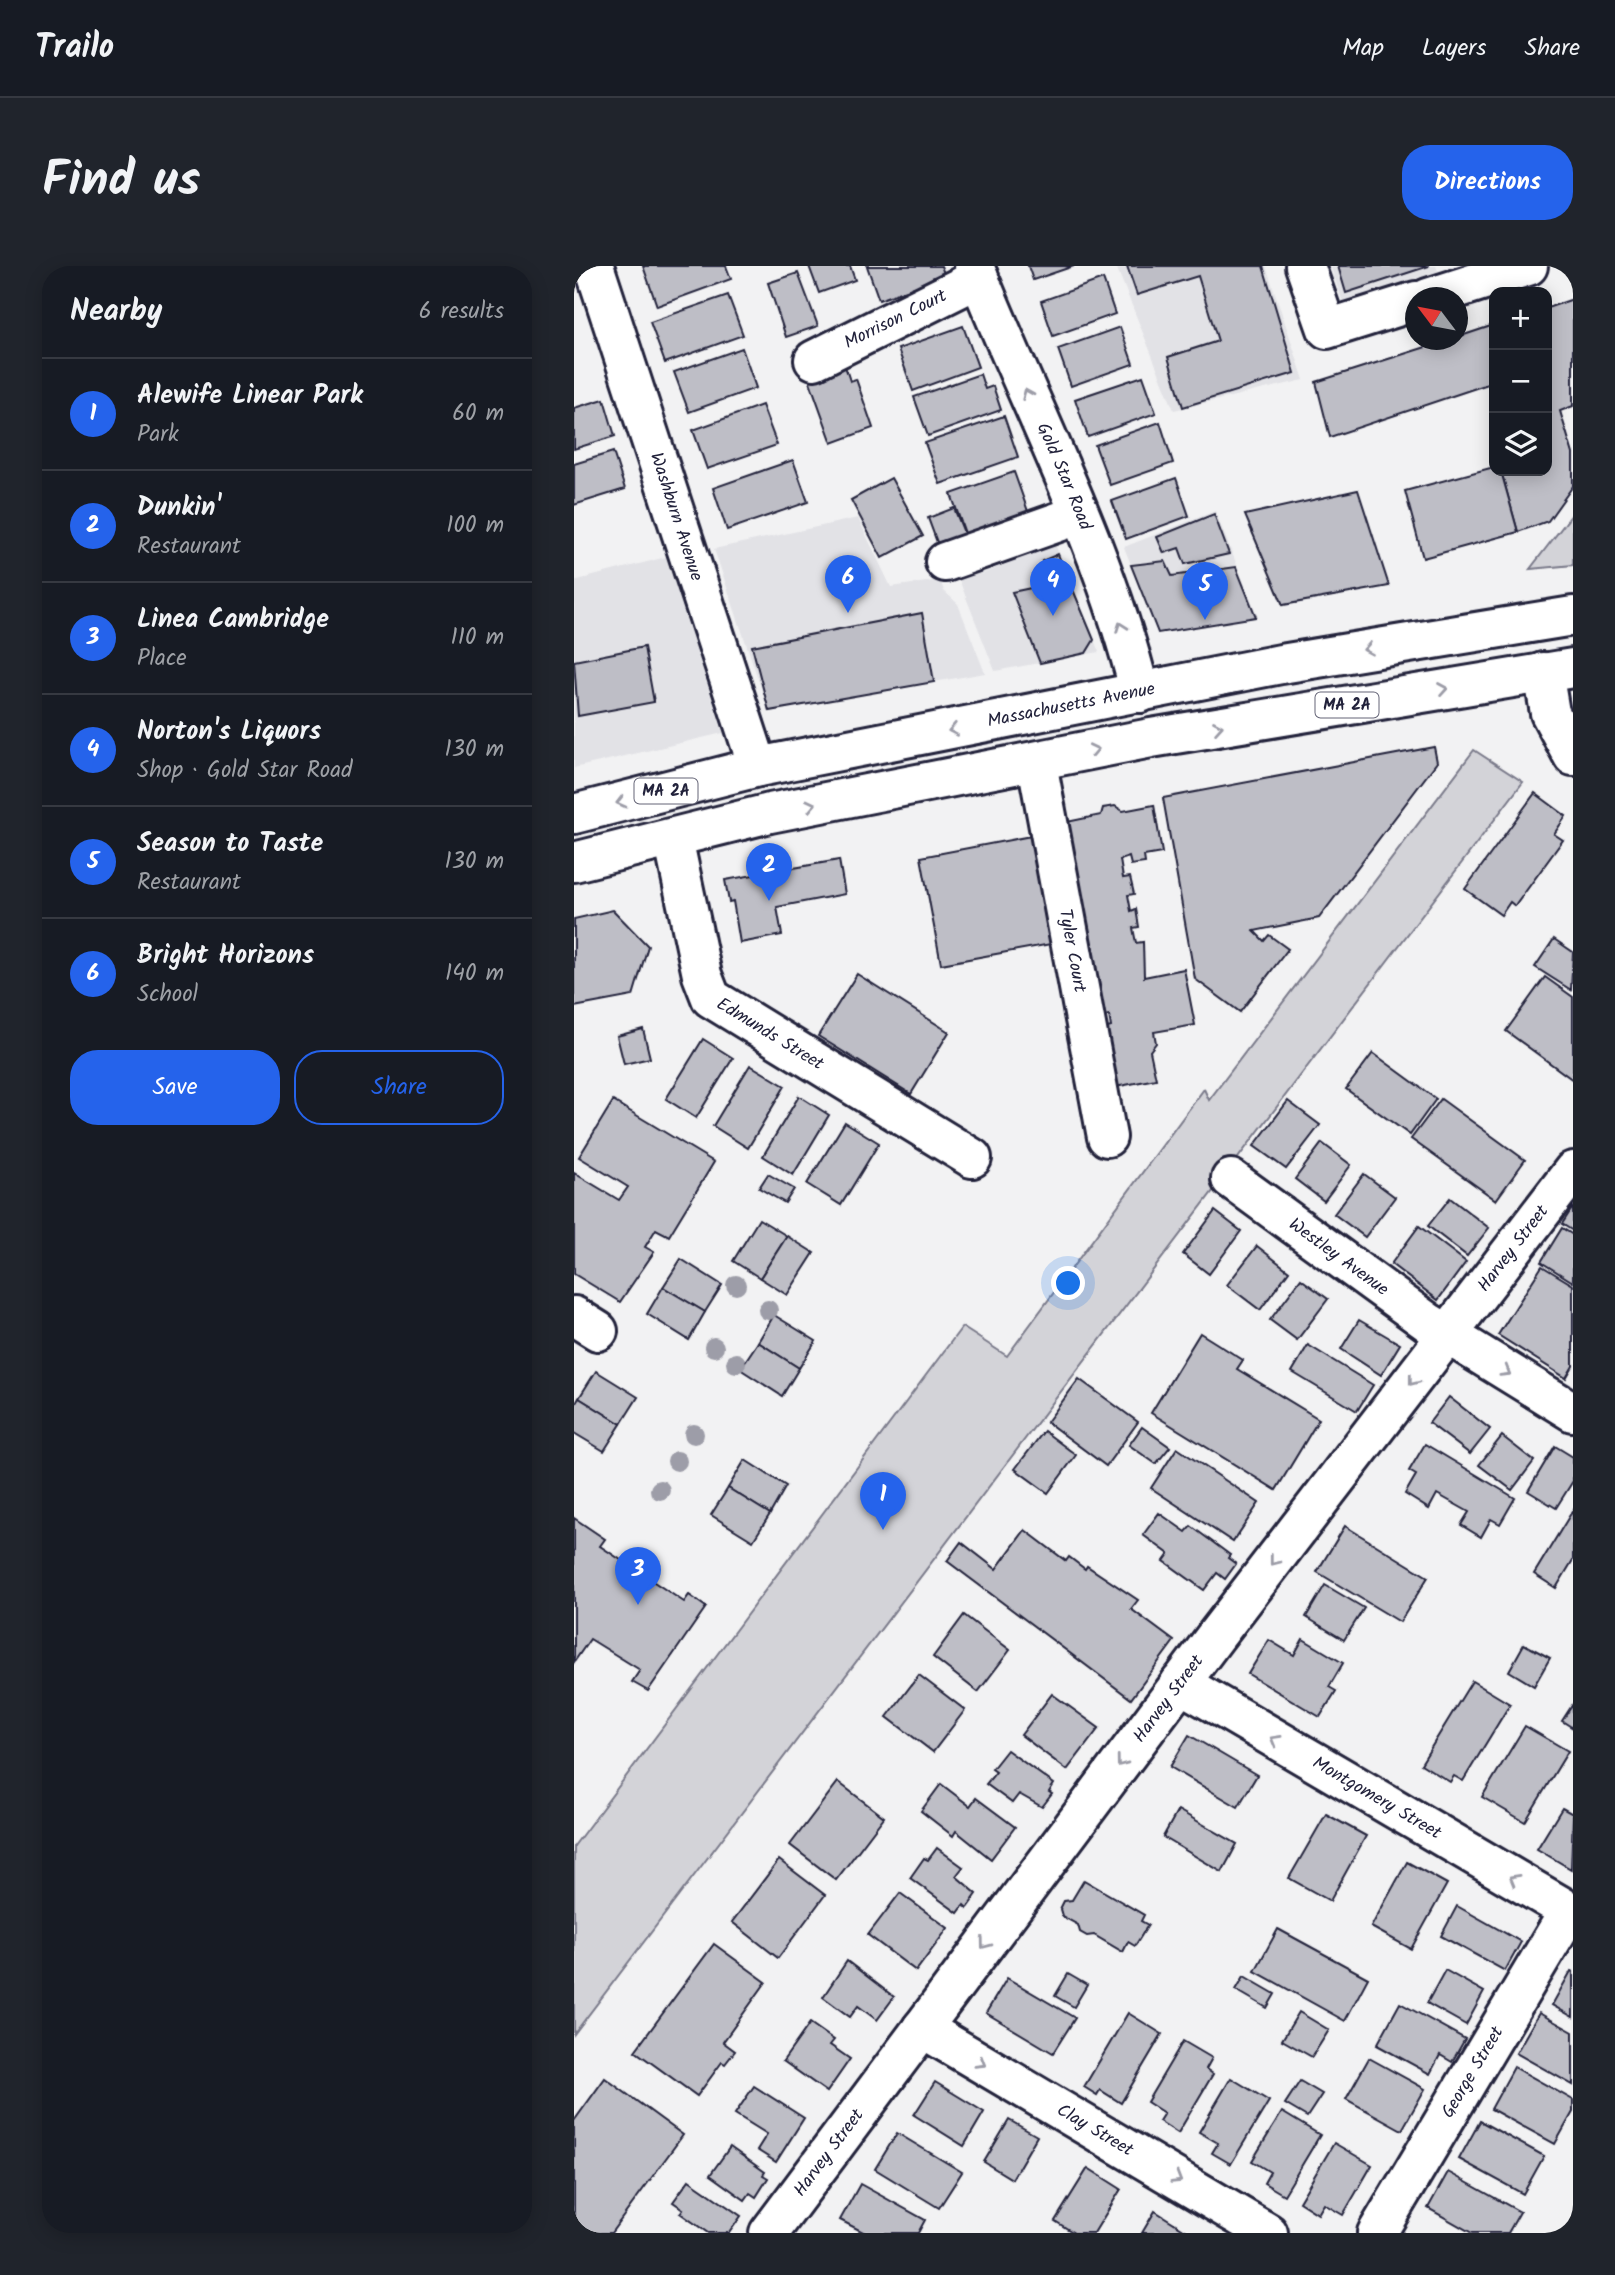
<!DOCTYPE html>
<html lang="en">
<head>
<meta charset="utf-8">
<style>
  :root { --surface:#171b24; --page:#20242c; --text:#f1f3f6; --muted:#9ea1a6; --line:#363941; --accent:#2563eb }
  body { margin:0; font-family:Kalam,sans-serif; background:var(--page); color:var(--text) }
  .controls { position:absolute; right:21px; top:21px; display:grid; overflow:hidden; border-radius:14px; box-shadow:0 4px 18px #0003 }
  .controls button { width:63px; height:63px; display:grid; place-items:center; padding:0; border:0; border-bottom:2px solid var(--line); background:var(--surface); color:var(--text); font:35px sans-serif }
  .compass { position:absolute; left:831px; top:21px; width:63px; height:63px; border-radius:50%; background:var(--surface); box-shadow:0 4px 18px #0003; rotate:302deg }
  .you { position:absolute; left:495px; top:1018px; width:24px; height:24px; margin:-18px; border:5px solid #fff; border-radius:50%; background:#1a73e8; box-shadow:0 0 0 10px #1a73e833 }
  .badge { display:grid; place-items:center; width:46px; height:46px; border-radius:50%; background:var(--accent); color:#fff; font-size:23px; font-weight:700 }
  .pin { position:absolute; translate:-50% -58px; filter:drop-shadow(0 2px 4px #0008) }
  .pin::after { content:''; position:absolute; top:37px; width:24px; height:21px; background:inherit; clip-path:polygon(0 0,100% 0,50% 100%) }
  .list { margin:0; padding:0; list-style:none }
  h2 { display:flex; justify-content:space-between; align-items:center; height:91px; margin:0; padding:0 28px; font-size:30px }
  h2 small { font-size:23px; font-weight:400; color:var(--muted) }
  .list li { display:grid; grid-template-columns:46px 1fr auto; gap:21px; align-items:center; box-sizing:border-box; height:112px; padding:0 28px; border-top:2px solid var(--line) }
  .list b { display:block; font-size:26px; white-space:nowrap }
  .list p { margin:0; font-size:23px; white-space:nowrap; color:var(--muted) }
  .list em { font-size:23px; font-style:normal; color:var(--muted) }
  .actions { display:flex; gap:14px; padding:21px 28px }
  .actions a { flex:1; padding:16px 0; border:2px solid var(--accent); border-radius:28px; text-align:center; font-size:24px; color:var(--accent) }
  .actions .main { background:var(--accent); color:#fff }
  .icon { flex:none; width:38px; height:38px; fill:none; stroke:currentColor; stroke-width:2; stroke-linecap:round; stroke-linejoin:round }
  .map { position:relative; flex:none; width:999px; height:1967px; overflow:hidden; border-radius:28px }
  header { display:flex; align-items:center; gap:42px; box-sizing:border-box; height:98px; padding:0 35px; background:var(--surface); border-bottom:2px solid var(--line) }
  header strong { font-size:33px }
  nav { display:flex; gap:38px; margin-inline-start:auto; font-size:24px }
  .intro { display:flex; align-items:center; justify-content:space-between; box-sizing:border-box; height:168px; padding:0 42px }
  h1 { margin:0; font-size:49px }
  .button { padding:18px 32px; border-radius:28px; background:var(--accent); color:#fff; font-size:24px; font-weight:700 }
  main { display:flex; gap:42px; padding:0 42px }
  aside { flex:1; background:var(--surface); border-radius:28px; box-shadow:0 4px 18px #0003 }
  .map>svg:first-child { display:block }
  .built { fill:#e2e2e6 }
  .green { fill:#d3d3d8; stroke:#7a7a8a; stroke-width:2 }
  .building { fill:#bebec6; stroke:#22223b; stroke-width:2 }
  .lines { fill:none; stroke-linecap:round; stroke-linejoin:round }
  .street-casing { stroke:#22223b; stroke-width:44 }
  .secondary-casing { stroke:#22223b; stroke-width:44 }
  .primary-casing { stroke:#22223b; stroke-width:44 }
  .street { stroke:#fff; stroke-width:38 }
  .secondary { stroke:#fff; stroke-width:38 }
  .primary { stroke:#fff; stroke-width:38 }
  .tree { fill:#9d9da8 }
  .oneway { stroke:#9c9ca7 }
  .labels { text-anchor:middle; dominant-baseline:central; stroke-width:7; stroke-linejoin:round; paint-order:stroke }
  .shield { fill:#fff; stroke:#646476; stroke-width:2 }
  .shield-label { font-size:16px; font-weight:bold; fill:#22223b }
  .street-label { font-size:18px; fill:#22223b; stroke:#fff }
</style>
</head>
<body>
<header>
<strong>Trailo</strong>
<nav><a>Map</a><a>Layers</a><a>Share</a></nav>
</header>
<div class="intro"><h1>Find us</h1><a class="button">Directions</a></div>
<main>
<aside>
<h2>Nearby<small>6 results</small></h2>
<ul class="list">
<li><span class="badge">1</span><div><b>Alewife Linear Park</b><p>Park</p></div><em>60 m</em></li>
<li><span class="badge">2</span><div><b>Dunkin'</b><p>Restaurant</p></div><em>100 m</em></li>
<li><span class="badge">3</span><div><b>Linea Cambridge</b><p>Place</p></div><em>110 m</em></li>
<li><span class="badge">4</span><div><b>Norton's Liquors</b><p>Shop · Gold Star Road</p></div><em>130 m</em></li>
<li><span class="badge">5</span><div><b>Season to Taste</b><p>Restaurant</p></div><em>130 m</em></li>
<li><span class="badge">6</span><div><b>Bright Horizons</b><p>School</p></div><em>140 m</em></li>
</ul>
<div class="actions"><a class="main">Save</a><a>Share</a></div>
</aside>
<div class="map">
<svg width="999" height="1967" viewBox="0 0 999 1967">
  <rect width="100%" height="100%" fill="#f2f2f3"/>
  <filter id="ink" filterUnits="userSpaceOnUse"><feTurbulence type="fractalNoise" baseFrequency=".0143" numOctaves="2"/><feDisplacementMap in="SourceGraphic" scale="14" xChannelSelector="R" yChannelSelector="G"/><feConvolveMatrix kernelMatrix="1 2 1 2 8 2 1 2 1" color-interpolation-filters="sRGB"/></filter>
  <g filter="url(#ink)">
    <g class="built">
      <polygon points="542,0 692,0 730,114 600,144"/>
      <polygon points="756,0 862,0 864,5 769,37"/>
      <polygon points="641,245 684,351 584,367 550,281"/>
      <polygon points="284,252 317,321 366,314 370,325 384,338 411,407 195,445 140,283"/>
      <polygon points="481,278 525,386 421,405 384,311 410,307"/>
      <polygon points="92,291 149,467 0,502 0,315"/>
    </g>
    <g class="green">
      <polygon points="999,247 999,299 956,303"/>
      <polygon points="900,484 949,516 0,1768 0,1580 388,1061 433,1090 630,823 635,834"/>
    </g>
    <g class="building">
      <polygon points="69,0 152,0 157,13 83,40"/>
      <polygon points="235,0 276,0 281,14 245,27"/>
      <polygon points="293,0 367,0 371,10 305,34"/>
      <polygon points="454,0 500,0 459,14"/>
      <polygon points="553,0 689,0 721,107 609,141 594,91 644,75 624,10 563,29"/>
      <polygon points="764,0 855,0 772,27"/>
      <polygon points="224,7 244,60 212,71 194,17"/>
      <polygon points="529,13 541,48 479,70 467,35"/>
      <polygon points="154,29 169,69 91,97 76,56"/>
      <polygon points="999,33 999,140 986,145 999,188 999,220 974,255 944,266 927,205 973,205 973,42"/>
      <polygon points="920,59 920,116 756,171 742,116 874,74 884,74 884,71"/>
      <polygon points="389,60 404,101 339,125 324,83"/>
      <polygon points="546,61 559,98 497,120 484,83"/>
      <polygon points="168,82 182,122 115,146 100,106"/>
      <polygon points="270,97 276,115 282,113 299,162 258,177 234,110"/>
      <polygon points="406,108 411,123 419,120 427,144 354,170 340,131"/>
      <polygon points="569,110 582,147 514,171 501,133"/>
      <polygon points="30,133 41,170 0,183 0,142"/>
      <polygon points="188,139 203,179 133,203 119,164"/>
      <polygon points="430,150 444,191 366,218 351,177"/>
      <polygon points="586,156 599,197 536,219 521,179"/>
      <polygon points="39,186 51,223 0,239 0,198"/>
      <polygon points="219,194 234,236 153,264 139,222"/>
      <polygon points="920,201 920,205 927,205 944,266 849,292 831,225"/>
      <polygon points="440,206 456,251 393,273 377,228"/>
      <polygon points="317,212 349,270 308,292 277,234"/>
      <polygon points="602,212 615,250 552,273 538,235"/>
      <polygon points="784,224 815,320 709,339 671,249"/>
      <polygon points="380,242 391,269 364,279 354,252"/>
      <polygon points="640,248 655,288 611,298 605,282 590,287 583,271"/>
      <polygon points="484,288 493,311 477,316 468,295"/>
      <polygon points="591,295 598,310 662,301 682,351 584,367 557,299"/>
      <polygon points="495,314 520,374 512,387 466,397 438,326"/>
      <polygon points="348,347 360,416 195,445 178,380"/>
      <polygon points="70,381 80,436 4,450 0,395"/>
      <polygon points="860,481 863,496 745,652 680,665 690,675 695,669 714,683 666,746 621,713 589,532"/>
      <polygon points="961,527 992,550 980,568 989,574 941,640 936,636 927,649 891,623"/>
      <polygon points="580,539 588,587 570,590 571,597 557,599 555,591 546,594 549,612 556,611 560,628 554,629 557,645 562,643 565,661 559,662 562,677 569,676 570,711 610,703 621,759 580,766 582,777 576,785 582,813 541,821 530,763 537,761 535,749 527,751 488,557 527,549 529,542 541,540 549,545"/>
      <polygon points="457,570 477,678 367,698 347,591"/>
      <polygon points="265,594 271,628 203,641 208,669 166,677 159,635 155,636 151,614"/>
      <polygon points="39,644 74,680 59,730 0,741 0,653"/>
      <polygon points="980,673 999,686 997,724 961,701"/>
      <polygon points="283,708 375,766 337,828 244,770"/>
      <polygon points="971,711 999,731 999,814 932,765"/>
      <polygon points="69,763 76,792 50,798 43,770"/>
      <polygon points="129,773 159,792 122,852 92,833"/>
      <polygon points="799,787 862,833 836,869 772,823"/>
      <polygon points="176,799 211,820 174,882 139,860"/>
      <polygon points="225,830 255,849 219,909 189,890"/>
      <polygon points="867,833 951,894 922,934 837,873"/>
      <polygon points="39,835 140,896 95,970 82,963 71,981 80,986 46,1036 0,1008 0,907 45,934 54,921 5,891"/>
      <polygon points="714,835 746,859 712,903 680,880"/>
      <polygon points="271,856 305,877 267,939 233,918"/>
      <polygon points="748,877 777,899 750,935 721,913"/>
      <polygon points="194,908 220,923 211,937 185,922"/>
      <polygon points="790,908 821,931 791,971 760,948"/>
      <polygon points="876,932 915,962 893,990 854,960"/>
      <polygon points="999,941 999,965 988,958"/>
      <polygon points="641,945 667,965 635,1008 609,988"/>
      <polygon points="185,953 213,970 186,1012 159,995"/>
      <polygon points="845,960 892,996 864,1034 817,998"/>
      <polygon points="988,962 999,969 999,1016 967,996"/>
      <polygon points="213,970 240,987 213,1029 186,1012"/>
      <polygon points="683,980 715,1005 686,1044 653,1019"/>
      <polygon points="107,993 148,1019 131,1046 89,1021"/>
      <polygon points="968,1000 999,1019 999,1100 992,1112 924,1069"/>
      <polygon points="727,1013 754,1033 723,1074 696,1054"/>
      <polygon points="89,1021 131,1046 115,1074 73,1048"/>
      <polygon points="200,1049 242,1075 225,1102 184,1076"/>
      <polygon points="785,1054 826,1078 807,1109 767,1083"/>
      <polygon points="626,1067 669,1094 663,1103 745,1153 702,1224 577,1147"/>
      <polygon points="184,1076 225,1102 208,1130 166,1103"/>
      <polygon points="734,1079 799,1119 783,1145 718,1106"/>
      <polygon points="22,1105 64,1131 47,1158 5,1132"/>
      <polygon points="505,1113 564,1156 532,1200 473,1156"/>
      <polygon points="875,1131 916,1163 896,1188 855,1157"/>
      <polygon points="5,1132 47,1158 30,1185 0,1167 0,1140"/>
      <polygon points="568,1161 596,1181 582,1198 555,1179"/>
      <polygon points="470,1165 502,1189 474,1227 441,1203"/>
      <polygon points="928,1170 960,1195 938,1224 905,1199"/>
      <polygon points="851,1178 941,1232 926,1258 917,1253 907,1271 887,1259 895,1246 863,1228 855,1243 831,1228 842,1209 835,1205"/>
      <polygon points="981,1180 999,1191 999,1215 982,1242 954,1225"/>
      <polygon points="603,1182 685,1237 659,1276 577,1222"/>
      <polygon points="171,1194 212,1220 196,1248 154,1222"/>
      <polygon points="154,1222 196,1248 179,1275 137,1249"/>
      <polygon points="999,1244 999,1294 982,1322 960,1308"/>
      <polygon points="585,1247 612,1266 617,1260 656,1289 654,1292 662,1298 651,1313 643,1307 630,1324 590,1295 595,1288 569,1269"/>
      <polygon points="0,1252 31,1273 26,1280 110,1336 115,1329 132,1341 74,1425 58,1416 66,1404 16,1373 0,1396"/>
      <polygon points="771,1260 854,1311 826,1356 743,1306"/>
      <polygon points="451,1264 492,1295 495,1291 511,1303 513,1300 564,1334 557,1343 600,1375 557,1433 373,1295 387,1276 422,1303"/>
      <polygon points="751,1319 790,1342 770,1374 732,1351"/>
      <polygon points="390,1349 436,1384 404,1426 359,1391"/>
      <polygon points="729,1373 769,1397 755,1421 762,1425 746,1451 674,1408 695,1374 720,1389"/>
      <polygon points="950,1378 976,1392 960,1420 935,1405"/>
      <polygon points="345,1409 391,1444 359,1486 313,1451"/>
      <polygon points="898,1415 936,1438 889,1515 880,1510 876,1516 847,1498"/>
      <polygon points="478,1428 525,1462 493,1504 447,1469"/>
      <polygon points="999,1438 999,1462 988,1455"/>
      <polygon points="951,1460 994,1485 951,1556 908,1531"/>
      <polygon points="615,1469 683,1509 664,1541 596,1501"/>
      <polygon points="433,1484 480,1518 475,1526 478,1528 468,1541 445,1528 438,1537 412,1518 422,1506 418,1503"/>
      <polygon points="264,1516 310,1551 262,1614 216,1579"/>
      <polygon points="367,1518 396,1540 402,1532 441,1561 417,1593 382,1565 379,1570 347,1545"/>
      <polygon points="988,1542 999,1548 997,1603 963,1583"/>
      <polygon points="604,1544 663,1578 648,1606 589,1571"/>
      <polygon points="752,1548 792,1570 756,1635 715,1612"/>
      <polygon points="363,1582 389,1601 382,1610 403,1628 393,1642 390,1639 384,1647 336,1612 350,1592 354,1594"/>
      <polygon points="205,1594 251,1629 204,1692 158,1656"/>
      <polygon points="833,1596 873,1618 837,1683 797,1661"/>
      <polygon points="510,1614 570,1649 567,1655 574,1659 561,1680 554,1676 549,1686 520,1669 513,1670 506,1666 504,1659 488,1650 486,1643 490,1635 498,1634"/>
      <polygon points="326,1627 374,1662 342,1705 294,1669"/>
      <polygon points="883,1640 947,1676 931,1705 867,1670"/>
      <polygon points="704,1663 794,1712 771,1755 681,1705"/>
      <polygon points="140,1678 192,1716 149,1776 161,1785 151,1798 148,1796 123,1830 61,1785"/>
      <polygon points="273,1695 320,1731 303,1754 284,1740 276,1751 249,1731"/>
      <polygon points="871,1704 910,1726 892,1759 853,1737"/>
      <polygon points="997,1705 999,1706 999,1751 978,1739"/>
      <polygon points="494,1708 513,1719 500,1741 481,1730"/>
      <polygon points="670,1710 701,1728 693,1742 662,1724"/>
      <polygon points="433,1712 501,1752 479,1787 412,1747"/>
      <polygon points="826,1737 891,1773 878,1796 866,1789 856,1808 803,1779"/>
      <polygon points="725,1746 755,1764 738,1791 708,1774"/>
      <polygon points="554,1747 588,1768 547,1837 526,1824 523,1829 510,1821"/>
      <polygon points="965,1747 999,1766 999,1819 942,1787"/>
      <polygon points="236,1757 260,1774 256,1779 276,1793 253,1826 209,1795"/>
      <polygon points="609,1775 638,1792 632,1803 639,1808 604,1867 585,1855 590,1847 573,1836"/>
      <polygon points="795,1792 851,1823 828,1864 772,1833"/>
      <polygon points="940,1801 999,1834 999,1846 981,1878 917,1843"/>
      <polygon points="31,1812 109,1869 37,1967 0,1967 0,1855"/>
      <polygon points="657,1812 695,1835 657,1898 638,1887 644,1877 625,1866"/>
      <polygon points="726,1815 748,1828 733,1851 711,1838"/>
      <polygon points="361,1816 410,1846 390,1880 340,1849"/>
      <polygon points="180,1820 230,1852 202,1896 183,1884 193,1868 161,1848"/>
      <polygon points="708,1846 746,1869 710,1929 690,1917 696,1906 678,1895"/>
      <polygon points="435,1854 463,1870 438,1913 410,1896"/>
      <polygon points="906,1855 970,1890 949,1928 885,1893"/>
      <polygon points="323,1867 388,1906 365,1942 301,1903"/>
      <polygon points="760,1877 798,1899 769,1949 750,1938 744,1948 725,1936"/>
      <polygon points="156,1881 191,1906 189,1909 194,1912 182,1931 176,1927 171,1934 136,1909"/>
      <polygon points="514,1902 547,1923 520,1967 500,1967 481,1955"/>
      <polygon points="874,1906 946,1946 934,1967 898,1967 854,1942"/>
      <polygon points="115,1914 167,1950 155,1967 134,1967 106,1947 109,1943 99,1936"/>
      <polygon points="286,1918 351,1954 344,1967 291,1967 266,1954"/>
      <polygon points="581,1945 616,1967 568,1967"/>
    </g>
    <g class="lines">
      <g class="street-casing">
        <g id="street">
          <path id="s1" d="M20,0l164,501"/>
          <path id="s2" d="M400,0c56,141 130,279 166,427"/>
          <polyline points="731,0 753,63 842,35"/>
          <polyline points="854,32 954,0"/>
          <path id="s3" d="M240,94l165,-82"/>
          <polyline points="371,296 504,249"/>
          <path id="s4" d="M463,497l70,374"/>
          <path id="s5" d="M99,572l29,137 9,23 261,160"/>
          <path id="s6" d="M657,913l198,144 144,89"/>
          <polyline points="0,1050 24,1065"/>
          <path id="s7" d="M606,1417l393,230"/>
          <path id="s8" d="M348,1762l346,205"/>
          <path id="s9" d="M195,1967l446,-596 358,-466"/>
          <path id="s10" d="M803,1967l192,-322"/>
        </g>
      </g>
      <g class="secondary-casing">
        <polyline id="secondary" points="969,406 976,447 999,490"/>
      </g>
      <g class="primary-casing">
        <g id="primary">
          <path id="s11" d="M0,548l184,-47 523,-103 292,-48"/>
          <polyline points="0,596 196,547 577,472 999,402"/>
        </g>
      </g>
      <use href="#street" class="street"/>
      <use href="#secondary" class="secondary"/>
      <use href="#primary" class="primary"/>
    </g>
    <g class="tree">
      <circle cx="162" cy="1019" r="10"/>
      <circle cx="194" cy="1044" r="10"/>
      <circle cx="140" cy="1081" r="10"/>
      <circle cx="162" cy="1097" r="10"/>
      <circle cx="120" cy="1168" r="10"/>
      <circle cx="103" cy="1195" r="10"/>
      <circle cx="86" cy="1224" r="10"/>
    </g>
    <defs><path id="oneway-chevron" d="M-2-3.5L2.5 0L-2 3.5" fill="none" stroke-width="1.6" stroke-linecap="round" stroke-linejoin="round" transform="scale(1.75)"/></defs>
    <g class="oneway">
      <use href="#oneway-chevron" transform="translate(453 128) rotate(-113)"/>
      <use href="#oneway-chevron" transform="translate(547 361) rotate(-110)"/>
      <use href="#oneway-chevron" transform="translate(794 383) rotate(170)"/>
      <use href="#oneway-chevron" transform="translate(869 423) rotate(-10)"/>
      <use href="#oneway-chevron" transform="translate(644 461) rotate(-10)"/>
      <use href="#oneway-chevron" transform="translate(379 464) rotate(169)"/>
      <use href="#oneway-chevron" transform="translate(520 484) rotate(-12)"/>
      <use href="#oneway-chevron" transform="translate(47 536) rotate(166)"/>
      <use href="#oneway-chevron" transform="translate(237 539) rotate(-12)"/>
      <use href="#oneway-chevron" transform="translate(932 1106) rotate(31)"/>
      <use href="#oneway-chevron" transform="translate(839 1115) rotate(128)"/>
      <use href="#oneway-chevron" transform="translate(700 1295) rotate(128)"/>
      <use href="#oneway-chevron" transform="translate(701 1474) rotate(-150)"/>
      <use href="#oneway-chevron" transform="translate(547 1496) rotate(127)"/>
      <use href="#oneway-chevron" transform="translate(940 1613) rotate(-150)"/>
      <use href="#oneway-chevron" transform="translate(411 1678) rotate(127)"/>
      <use href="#oneway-chevron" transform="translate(407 1797) rotate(31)"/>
      <use href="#oneway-chevron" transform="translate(603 1913) rotate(31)"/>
    </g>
  </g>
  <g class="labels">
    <g class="shield">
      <rect x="741.5" y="426.5" width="63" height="25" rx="5"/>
      <rect x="60.5" y="512.5" width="63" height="25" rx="5"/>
    </g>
    <g class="shield-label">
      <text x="773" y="439">MA 2A</text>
      <text x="92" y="525">MA 2A</text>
    </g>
    <g class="street-label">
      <text stroke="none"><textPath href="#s3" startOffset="91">Morrison Court</textPath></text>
      <text stroke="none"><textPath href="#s2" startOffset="229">Gold Star Road</textPath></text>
      <text stroke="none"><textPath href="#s1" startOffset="264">Washburn Avenue</textPath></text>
      <text stroke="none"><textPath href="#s11" startOffset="509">Massachusetts Avenue</textPath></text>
      <text stroke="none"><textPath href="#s4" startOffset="191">Tyler Court</textPath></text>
      <text stroke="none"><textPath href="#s5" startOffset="234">Edmunds Street</textPath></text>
      <text stroke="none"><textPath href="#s9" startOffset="1234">Harvey Street</textPath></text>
      <text stroke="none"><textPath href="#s6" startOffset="133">Westley Avenue</textPath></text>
      <text stroke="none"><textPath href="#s9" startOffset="667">Harvey Street</textPath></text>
      <text stroke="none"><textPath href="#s7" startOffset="228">Montgomery Street</textPath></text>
      <text stroke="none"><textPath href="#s10" startOffset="187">George Street</textPath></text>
      <text stroke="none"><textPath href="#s8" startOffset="201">Clay Street</textPath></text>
      <text stroke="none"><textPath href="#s9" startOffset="100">Harvey Street</textPath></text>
    </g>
  </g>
</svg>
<div class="controls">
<button>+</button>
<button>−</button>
<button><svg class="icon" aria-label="layers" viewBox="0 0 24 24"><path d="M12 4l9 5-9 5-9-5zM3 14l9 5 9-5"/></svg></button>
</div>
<svg class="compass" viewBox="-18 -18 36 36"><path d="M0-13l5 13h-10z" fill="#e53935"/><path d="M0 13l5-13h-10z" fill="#9ea1a6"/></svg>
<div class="you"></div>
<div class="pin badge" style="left:309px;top:1264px">1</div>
<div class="pin badge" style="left:195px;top:635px">2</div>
<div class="pin badge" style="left:64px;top:1339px">3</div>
<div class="pin badge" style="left:479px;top:350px">4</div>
<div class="pin badge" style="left:631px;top:354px">5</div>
<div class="pin badge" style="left:274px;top:347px">6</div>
</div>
</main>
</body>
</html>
